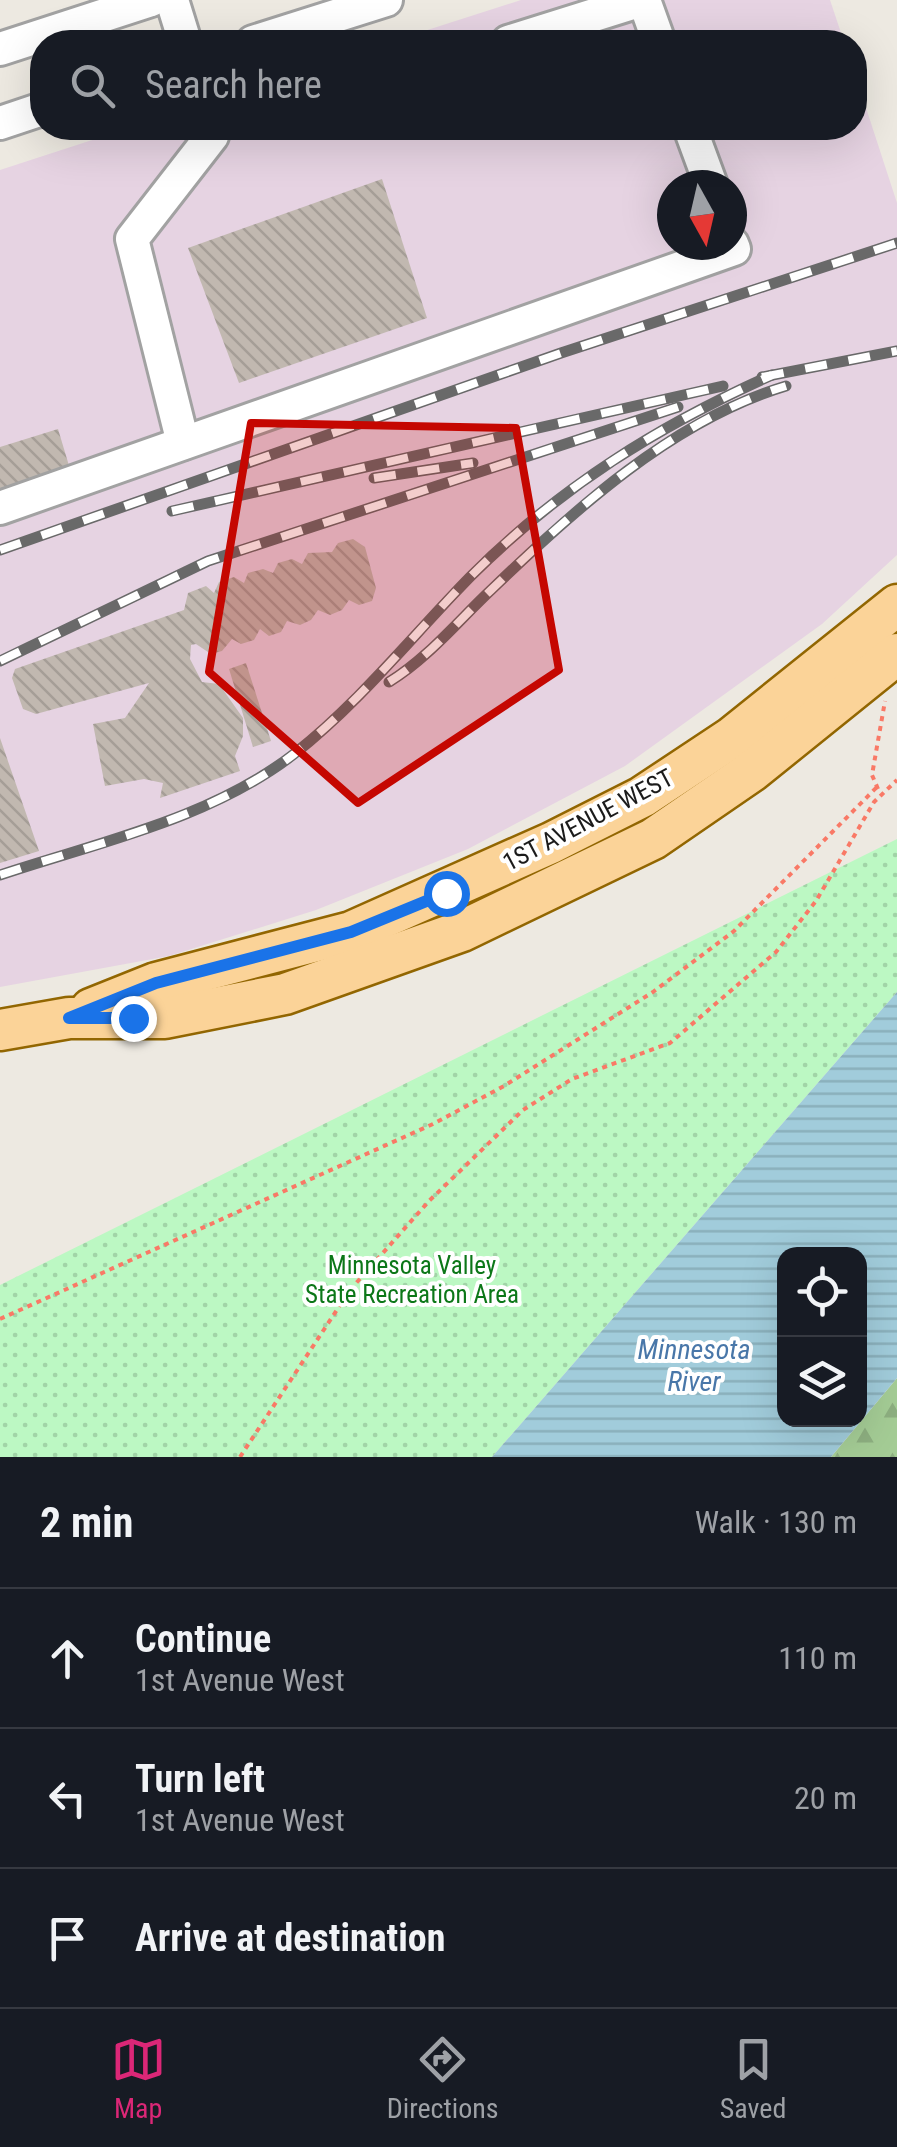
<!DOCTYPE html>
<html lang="en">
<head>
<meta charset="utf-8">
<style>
  :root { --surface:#171b24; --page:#242831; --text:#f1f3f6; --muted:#9ea1a6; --line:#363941; --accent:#db2777 }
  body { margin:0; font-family:"Roboto Condensed",sans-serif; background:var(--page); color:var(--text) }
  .controls { position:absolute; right:30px; bottom:30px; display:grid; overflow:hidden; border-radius:20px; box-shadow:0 10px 40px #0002 }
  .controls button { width:90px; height:90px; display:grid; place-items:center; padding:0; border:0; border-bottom:2px solid var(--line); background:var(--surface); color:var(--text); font:50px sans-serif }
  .compass { position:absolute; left:657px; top:170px; width:90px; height:90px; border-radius:50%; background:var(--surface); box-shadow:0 10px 40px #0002; rotate:172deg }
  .stop { position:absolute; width:30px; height:30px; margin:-22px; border:8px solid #1a73e8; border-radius:50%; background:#fff }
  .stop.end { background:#1a73e8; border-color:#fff; box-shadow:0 2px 10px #0008 }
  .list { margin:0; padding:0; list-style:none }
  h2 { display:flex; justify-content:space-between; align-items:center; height:130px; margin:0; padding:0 40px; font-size:42px }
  h2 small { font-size:32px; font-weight:400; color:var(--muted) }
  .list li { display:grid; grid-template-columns:65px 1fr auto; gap:30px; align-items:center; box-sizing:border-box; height:140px; padding:0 40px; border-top:2px solid var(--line) }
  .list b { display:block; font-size:38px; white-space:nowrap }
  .list p { margin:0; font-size:32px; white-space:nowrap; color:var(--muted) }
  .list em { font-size:32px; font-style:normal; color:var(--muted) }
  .icon { flex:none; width:55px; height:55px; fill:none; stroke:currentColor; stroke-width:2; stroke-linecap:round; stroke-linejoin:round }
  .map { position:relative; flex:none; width:897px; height:1457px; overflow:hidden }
  .search { position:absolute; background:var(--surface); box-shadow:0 10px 40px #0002; left:30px; right:30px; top:30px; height:110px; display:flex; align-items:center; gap:25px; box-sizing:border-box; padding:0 35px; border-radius:40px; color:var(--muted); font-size:38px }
  .sheet { height:550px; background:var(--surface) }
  nav { display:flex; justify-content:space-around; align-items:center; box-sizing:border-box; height:140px; border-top:2px solid var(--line); background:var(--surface); font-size:28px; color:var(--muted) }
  nav a { display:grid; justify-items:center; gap:5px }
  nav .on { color:var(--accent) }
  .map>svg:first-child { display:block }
  .industrial { fill:#e6d3e2; fill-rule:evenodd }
  .forest { fill:url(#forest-firs) }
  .park { fill:url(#park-dots) }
  .water { fill:url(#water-rules); fill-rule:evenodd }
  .building { fill:url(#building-back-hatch) }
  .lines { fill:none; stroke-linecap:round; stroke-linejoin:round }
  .minor-casing { stroke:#a2a2a2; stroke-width:38 }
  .major-casing { stroke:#926601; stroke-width:45 }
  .path { stroke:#f97966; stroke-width:4; stroke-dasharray:5 5; stroke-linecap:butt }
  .minor { stroke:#fff; stroke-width:32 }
  .major { stroke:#fbd398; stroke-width:40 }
  .rail-casing { stroke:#696969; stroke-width:11 }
  .rail { stroke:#fff; stroke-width:8; stroke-dasharray:22; stroke-linecap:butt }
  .route { stroke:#1a73e8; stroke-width:12 }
  .marked { fill:#c50701; fill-opacity:0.2; stroke:#c50701; stroke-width:8; stroke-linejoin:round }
  .labels { text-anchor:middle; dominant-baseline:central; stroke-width:8; stroke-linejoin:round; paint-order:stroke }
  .street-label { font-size:25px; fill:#1b1b1b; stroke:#fff }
  .park-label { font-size:25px; fill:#0c7718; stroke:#fff }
  .water-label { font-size:28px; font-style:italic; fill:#4977a9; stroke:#fff }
</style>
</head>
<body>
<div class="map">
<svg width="897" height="1457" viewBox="0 0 897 1457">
  <defs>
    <pattern id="forest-firs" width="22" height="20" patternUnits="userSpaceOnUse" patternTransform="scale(2.5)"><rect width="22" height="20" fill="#a4cc95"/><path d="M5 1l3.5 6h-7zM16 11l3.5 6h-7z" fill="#8daf80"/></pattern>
    <pattern id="park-dots" width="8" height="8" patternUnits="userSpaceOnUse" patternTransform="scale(2.5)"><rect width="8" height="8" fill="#bcf8c3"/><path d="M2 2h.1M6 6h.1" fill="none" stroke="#a1d4a7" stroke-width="1.8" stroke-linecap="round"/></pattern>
    <pattern id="water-rules" width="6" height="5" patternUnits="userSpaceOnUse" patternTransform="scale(2.5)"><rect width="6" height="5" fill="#a1ccdb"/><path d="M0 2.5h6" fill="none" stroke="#8aafbb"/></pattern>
    <pattern id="building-back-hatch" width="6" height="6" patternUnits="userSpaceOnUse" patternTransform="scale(2.5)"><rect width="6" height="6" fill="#c1b8b0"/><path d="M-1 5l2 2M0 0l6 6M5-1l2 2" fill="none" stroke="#a59e97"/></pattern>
  </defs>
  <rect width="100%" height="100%" fill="#ede9e1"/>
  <g class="industrial">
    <polygon points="521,0 830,0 844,42 390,42"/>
    <path d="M855,74l42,129v352l-75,69 -197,142 -157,83 -152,61 -147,46 -169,31v-817l129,-42h725zM672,185h60v60h-60z"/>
  </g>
  <polygon class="forest" points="897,1378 897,1457 831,1457"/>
  <polygon class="park" points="897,839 897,992 492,1457 0,1457 0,1285"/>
  <path class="water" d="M897,992v386l-66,79h-339zM784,1254h76v166h-76z"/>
  <g class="building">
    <polygon points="382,179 427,318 239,383 188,248"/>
    <polygon points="58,429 73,479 0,503 0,447"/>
    <polygon points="353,539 365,547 376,588 372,601 359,605 349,600 342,610 330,615 318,610 311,620 300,625 287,621 281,632 269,636 260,629 254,640 241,644 232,639 222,651 211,654 196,644 191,645 190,659 202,682 219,684 243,718 243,736 235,756 240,771 160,798 163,783 144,779 105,786 93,724 125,718 149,683 36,714 23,709 12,678 15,669 184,610 188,593 206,586 214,593 219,582 234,577 244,583 248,573 263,569 273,573 278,563 292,559 302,564 308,553 332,552 338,543"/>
    <polygon points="246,663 271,741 253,747 229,669"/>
    <polygon points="0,738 39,851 0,863"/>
  </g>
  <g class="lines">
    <g class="minor-casing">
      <g id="minor">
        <polyline points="172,0 185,42"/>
        <polyline points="644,0 659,42"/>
        <polyline points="253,42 386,0"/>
        <polyline points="508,42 642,0"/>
        <polyline points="0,49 151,0"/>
        <polyline points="0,123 42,109"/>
        <polyline points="690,128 711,185"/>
        <polyline points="183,443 132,239 212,136"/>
        <polyline points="0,508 734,249 732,244"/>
      </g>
    </g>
    <g class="major-casing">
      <g id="major">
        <polyline points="91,1009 156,983 351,932 551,843 642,797 731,738 897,605"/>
        <polyline points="0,1030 69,1018 165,1018 285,994 462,931 653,839 752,771 897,654"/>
      </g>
    </g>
    <g class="path">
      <polyline points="878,789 872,775 885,701"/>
      <polyline points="0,1319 433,1124 504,1086 653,992 734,931 877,787"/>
      <polyline points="240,1457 350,1290 429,1201 523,1110 572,1079 670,1043 776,952 816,901 874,802 897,780"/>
    </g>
    <use href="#minor" class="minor"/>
    <use href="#major" class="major"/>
    <g class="rail-casing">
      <g id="rail">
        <polyline points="762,377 897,351"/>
        <polyline points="374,478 473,463"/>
        <polyline points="172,511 723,386"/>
        <polyline points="0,550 561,353 897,243"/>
        <polyline points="0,661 208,561 678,407"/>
        <path d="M389,682c39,-24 69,-61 102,-92 83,-80 182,-170 295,-204"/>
        <path d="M0,875c99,-33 210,-56 294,-121 67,-53 118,-118 177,-178 89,-89 187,-150 301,-201"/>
      </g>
    </g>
    <use href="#rail" class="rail"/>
  </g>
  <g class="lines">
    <polyline class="route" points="133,1018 69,1018 156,983 351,932 446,893"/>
  </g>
  <path class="marked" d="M251,423l265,5 43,242 -201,133 -149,-131z"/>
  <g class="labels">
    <g class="street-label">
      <text transform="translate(588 820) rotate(-28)">1ST AVENUE WEST</text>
    </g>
    <g class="park-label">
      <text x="412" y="1265">Minnesota Valley<tspan x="412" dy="29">State Recreation Area</tspan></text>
    </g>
    <g class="water-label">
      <text x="694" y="1349">Minnesota<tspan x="694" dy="32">River</tspan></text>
    </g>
  </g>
</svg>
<div class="controls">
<button><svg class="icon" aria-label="locate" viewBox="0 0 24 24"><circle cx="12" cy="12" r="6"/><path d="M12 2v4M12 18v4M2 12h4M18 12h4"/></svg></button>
<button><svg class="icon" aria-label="layers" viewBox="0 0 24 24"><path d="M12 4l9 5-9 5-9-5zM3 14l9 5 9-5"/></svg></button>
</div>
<svg class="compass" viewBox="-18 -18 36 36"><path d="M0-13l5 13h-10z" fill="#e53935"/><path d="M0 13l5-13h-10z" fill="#9ea1a6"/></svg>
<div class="stop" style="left:446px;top:893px"></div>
<div class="stop end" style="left:133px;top:1018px"></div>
<div class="search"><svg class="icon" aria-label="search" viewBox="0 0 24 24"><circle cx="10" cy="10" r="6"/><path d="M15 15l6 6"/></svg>Search here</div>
</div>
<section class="sheet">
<h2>2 min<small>Walk · 130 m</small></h2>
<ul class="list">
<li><svg class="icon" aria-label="ahead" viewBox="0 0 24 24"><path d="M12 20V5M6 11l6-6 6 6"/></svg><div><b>Continue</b><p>1st Avenue West</p></div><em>110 m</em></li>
<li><svg class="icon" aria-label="left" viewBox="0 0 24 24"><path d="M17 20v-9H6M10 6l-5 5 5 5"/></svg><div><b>Turn left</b><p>1st Avenue West</p></div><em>20 m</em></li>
<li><svg class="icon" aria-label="arrive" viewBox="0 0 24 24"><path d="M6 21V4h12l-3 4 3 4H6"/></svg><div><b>Arrive at destination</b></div></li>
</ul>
</section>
<nav>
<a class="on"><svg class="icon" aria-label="map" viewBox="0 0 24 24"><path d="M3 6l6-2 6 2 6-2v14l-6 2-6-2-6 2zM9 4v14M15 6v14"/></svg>Map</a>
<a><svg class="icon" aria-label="directions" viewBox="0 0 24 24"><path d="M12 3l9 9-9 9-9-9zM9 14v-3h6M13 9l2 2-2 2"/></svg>Directions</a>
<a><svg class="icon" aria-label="saved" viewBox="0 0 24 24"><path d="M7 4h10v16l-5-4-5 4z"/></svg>Saved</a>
</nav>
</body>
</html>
